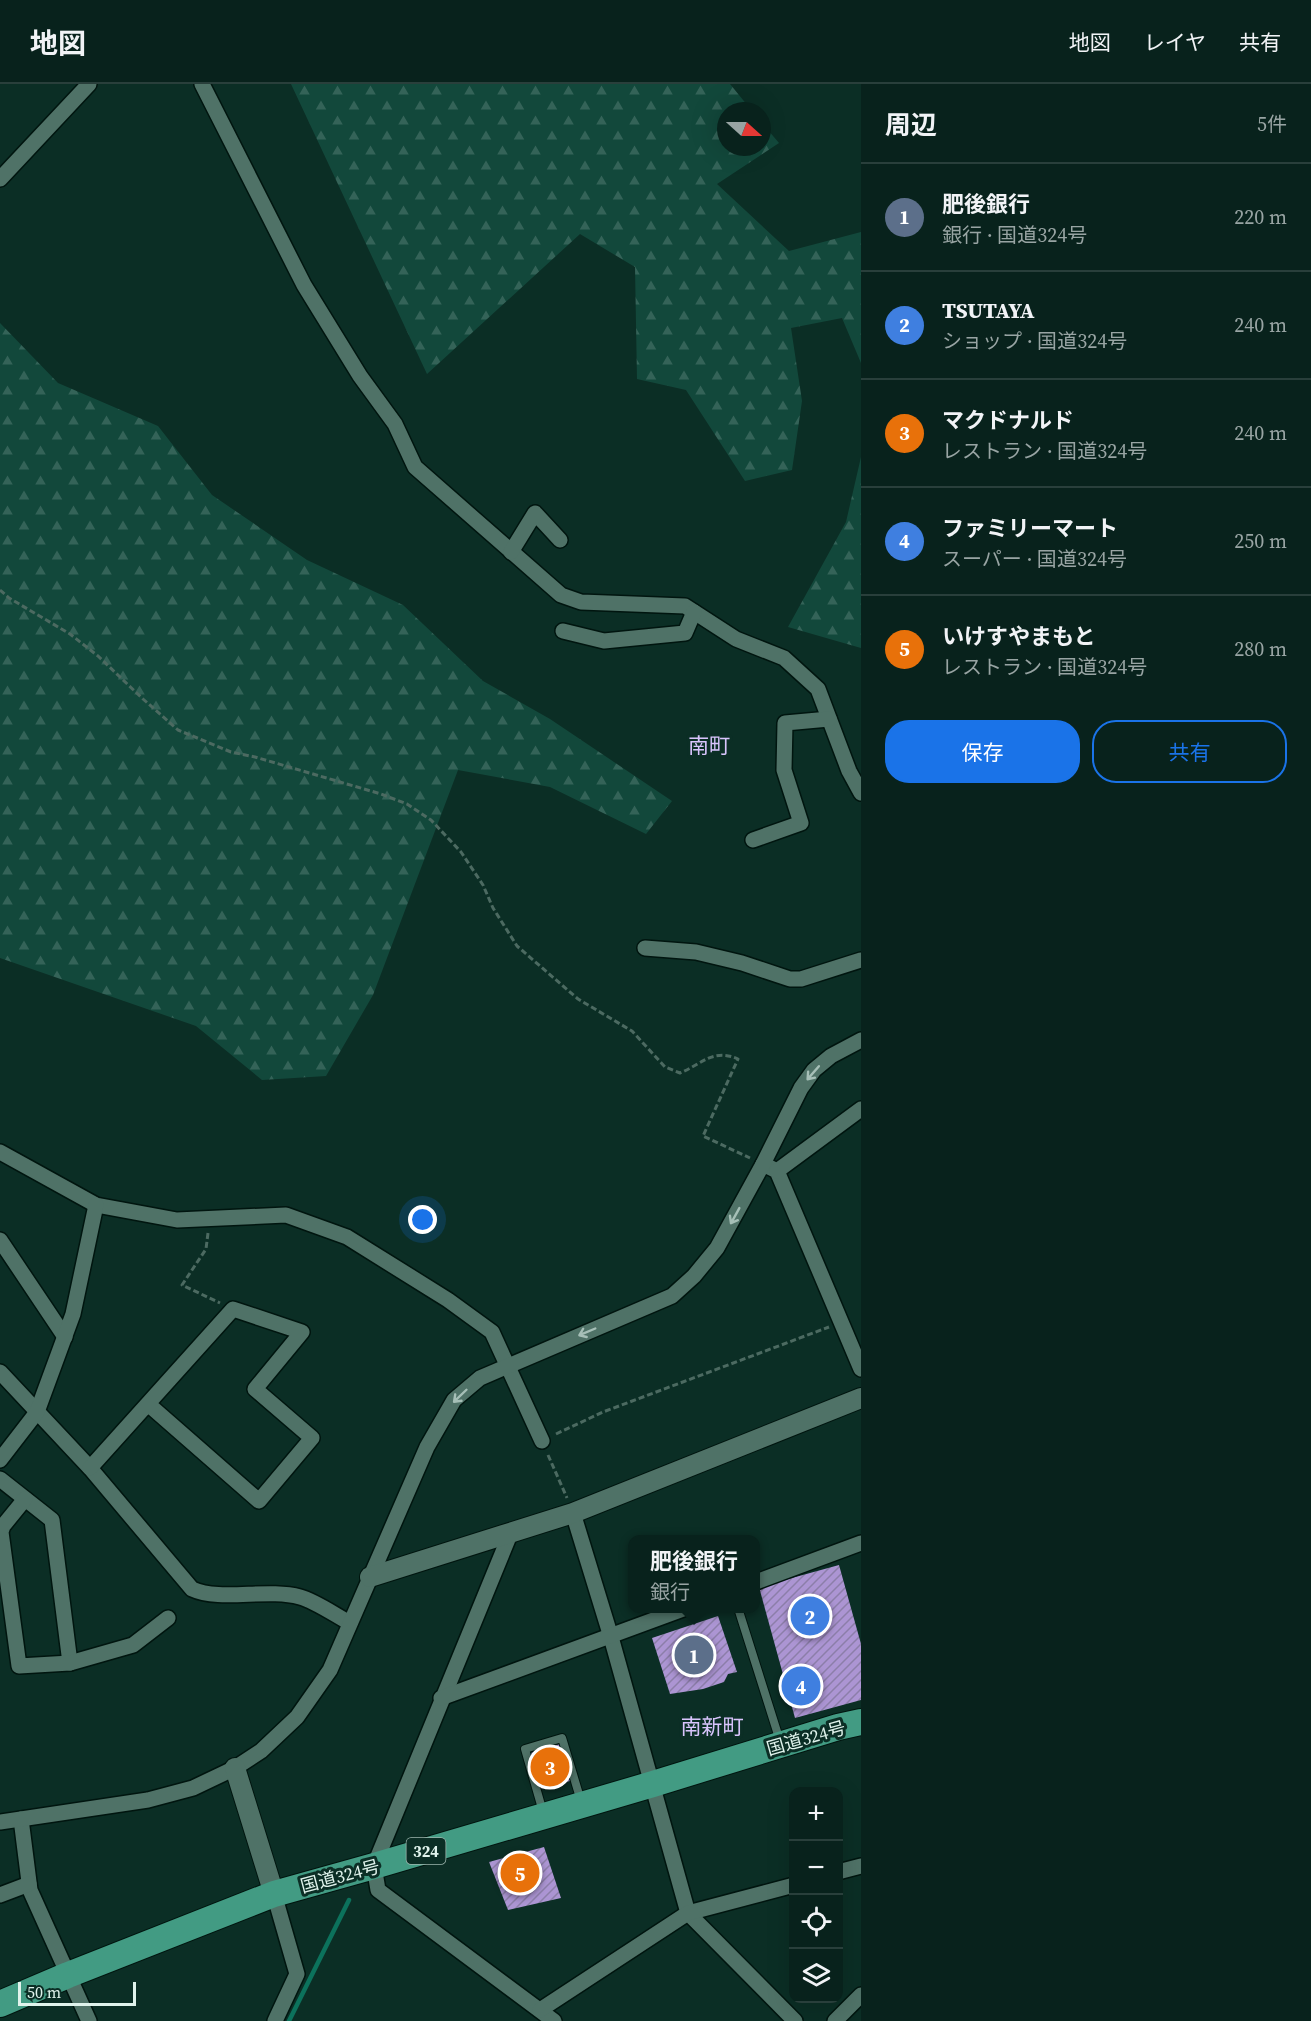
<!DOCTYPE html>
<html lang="ja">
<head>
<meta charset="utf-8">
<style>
  :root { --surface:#08221c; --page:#162f29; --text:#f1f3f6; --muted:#98a4a3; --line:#293f3b; --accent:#1a73e8 }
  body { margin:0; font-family:"Source Serif 4","Noto Sans JP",serif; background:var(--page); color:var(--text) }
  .controls { position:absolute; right:18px; bottom:18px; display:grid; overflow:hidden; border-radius:12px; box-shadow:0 6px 24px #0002 }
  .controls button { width:54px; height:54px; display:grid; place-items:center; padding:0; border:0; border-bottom:2px solid var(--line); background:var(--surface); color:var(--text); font:30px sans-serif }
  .compass { position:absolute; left:717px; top:18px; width:54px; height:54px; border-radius:50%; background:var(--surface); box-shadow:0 6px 24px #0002; rotate:111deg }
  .scale { position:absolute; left:18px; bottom:15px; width:118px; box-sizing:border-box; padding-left:6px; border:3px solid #e0f3ec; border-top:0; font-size:16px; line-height:21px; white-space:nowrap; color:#e0f3ec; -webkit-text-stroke:4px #0b2e25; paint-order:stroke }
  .you { position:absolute; left:423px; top:1136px; width:21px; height:21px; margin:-15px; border:4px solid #fff; border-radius:50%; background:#1a73e8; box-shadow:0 0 0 9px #1a73e833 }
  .badge { display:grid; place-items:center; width:39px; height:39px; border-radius:50%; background:var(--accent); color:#fff; font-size:20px; font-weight:700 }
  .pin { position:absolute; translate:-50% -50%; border:3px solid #fff; box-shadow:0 2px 6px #0006 }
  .popup { position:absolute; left:628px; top:1451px; width:132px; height:78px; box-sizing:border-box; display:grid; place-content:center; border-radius:12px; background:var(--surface); filter:drop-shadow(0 2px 4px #0005); font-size:20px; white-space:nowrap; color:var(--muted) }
  .popup b { font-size:22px; color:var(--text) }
  .popup::after { content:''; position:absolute; left:50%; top:100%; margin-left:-12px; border:12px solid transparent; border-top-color:var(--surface) }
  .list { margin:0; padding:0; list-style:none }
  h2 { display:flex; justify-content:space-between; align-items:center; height:78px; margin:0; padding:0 24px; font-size:26px }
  h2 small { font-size:20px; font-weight:400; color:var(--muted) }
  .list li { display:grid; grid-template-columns:39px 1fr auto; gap:18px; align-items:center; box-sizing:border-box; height:108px; padding:0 24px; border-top:2px solid var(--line) }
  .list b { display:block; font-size:22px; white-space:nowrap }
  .list p { margin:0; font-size:20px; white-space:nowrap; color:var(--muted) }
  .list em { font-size:20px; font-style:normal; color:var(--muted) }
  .actions { display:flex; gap:12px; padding:18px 24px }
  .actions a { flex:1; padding:14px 0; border:2px solid var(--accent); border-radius:24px; text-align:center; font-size:21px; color:var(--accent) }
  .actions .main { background:var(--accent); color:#fff }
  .icon { flex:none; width:33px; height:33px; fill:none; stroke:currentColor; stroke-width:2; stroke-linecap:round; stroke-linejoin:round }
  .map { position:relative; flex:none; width:861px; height:1937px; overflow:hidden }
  header { display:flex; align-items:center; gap:36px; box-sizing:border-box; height:84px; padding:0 30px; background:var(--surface); border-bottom:2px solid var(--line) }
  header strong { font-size:28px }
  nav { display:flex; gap:33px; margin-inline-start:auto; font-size:21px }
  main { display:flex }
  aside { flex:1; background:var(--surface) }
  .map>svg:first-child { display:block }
  .forest { fill:url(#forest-firs) }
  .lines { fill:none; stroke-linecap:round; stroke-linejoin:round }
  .stream { stroke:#0c725c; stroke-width:4.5 }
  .building { fill:url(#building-hatch) }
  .service-casing { stroke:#00150f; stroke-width:10 }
  .minor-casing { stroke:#00150f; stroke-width:18 }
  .tertiary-casing { stroke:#00150f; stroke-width:22 }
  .trunk-casing { stroke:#00150f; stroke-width:28 }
  .path { stroke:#4c6a61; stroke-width:3; stroke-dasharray:6 3; stroke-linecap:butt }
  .service { stroke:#4f7267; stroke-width:8 }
  .minor { stroke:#4f7267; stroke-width:15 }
  .tertiary { stroke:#4f7267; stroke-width:20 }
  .trunk { stroke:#429b83; stroke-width:26 }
  .oneway { stroke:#a6bfb7 }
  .labels { text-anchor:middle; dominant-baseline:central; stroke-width:6; stroke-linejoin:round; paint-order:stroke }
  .shield { fill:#0b2e25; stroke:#a0b8b0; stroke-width:1.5 }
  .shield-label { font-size:16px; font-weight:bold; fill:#e0f3ec }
  .street-label { font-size:18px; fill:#e0f3ec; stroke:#0b2e25 }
  .quarter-label { font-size:21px; fill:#d8c4fc; stroke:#0b2e25 }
</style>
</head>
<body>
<header>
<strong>地図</strong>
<nav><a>地図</a><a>レイヤ</a><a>共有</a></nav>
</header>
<main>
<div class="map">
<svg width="861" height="1937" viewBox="0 0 861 1937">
  <defs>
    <pattern id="forest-firs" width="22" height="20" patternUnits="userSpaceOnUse" patternTransform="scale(1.5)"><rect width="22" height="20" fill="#12483b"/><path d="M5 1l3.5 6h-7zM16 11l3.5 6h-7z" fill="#346358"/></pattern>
    <pattern id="building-hatch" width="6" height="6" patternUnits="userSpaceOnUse" patternTransform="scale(1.5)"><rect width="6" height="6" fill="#ac95d3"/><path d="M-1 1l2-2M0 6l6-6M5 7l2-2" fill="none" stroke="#8c7ea9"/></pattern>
  </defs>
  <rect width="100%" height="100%" fill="#0b2e25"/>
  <g class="forest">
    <polygon points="291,0 730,0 752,27 726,27 726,63 762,63 762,39 779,59 717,100 789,167 861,148 861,279 842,234 791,244 802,317 792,386 745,397 686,306 637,295 635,183 580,150 427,290"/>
    <polygon points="0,239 58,299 158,342 212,411 307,476 403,521 483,597 550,635 672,717 646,750 550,703 458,686 373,911 326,992 262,996 196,942 0,874"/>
    <polygon points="861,373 861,564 788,543 846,438"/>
  </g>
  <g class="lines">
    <polyline class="stream" points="289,1937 349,1816"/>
  </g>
  <g class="building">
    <polygon points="839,1481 861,1560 861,1616 795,1634 759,1503"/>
    <polygon points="718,1532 737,1588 728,1590 724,1598 703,1605 670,1610 652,1554"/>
    <polygon points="560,1660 570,1697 540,1705 531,1669"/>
    <polygon points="544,1763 561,1814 508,1826 489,1778"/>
  </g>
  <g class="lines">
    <g class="service-casing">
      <g id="service">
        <polyline points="738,1524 780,1657"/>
        <polyline points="543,1728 525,1665 562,1654 581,1717"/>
      </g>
    </g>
    <g class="minor-casing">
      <g id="minor">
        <polyline points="202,0 304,201 360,292 395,340 415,383 561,511 581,518 685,522 736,555 784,574 818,605 849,687 861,709"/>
        <polyline points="0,95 89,0"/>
        <polyline points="511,468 535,429 560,456"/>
        <polyline points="563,547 604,557 685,549 694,528"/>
        <polyline points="753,756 801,739 784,686 785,639 829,635"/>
        <polyline points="645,864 696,868 742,879 790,895 801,895 861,876"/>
        <polyline points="0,1068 96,1121 177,1136 286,1131 347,1153 448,1216 492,1248 542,1357"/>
        <polyline points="763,1080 777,1087 861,1285"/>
        <polyline points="777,1087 861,1025"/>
        <polyline points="0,1156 65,1253"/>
        <path d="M0,1288l90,96 102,121c28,13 75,-1 108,8 15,4 35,18 50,26"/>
        <polyline points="0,1376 37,1328 73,1230 96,1121"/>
        <polyline points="90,1384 233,1225 302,1248 255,1305 312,1354 259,1417 148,1320"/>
        <polyline points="0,1395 52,1436 70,1579"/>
        <polyline points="25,1415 3,1442 1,1448 19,1582 70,1579 133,1561 168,1534"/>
        <polyline points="573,1429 611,1553 688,1829 795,1937"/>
        <polyline points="511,1448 374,1782 378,1806 554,1937"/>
        <polyline points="756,1498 861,1459"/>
        <polyline points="441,1614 686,1524"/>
        <polyline points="21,1735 30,1806 89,1937"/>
        <polyline points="0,1738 148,1716 193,1704 235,1684 261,1667 297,1633 330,1586 427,1363 454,1316 480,1294 672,1212 694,1192 717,1164 763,1080 801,1004 814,986 831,972 861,956"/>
        <polyline points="838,1788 861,1782"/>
        <polyline points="274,1810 297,1890 275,1937"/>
        <polyline points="0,1811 29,1800"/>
        <polyline points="540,1926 688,1829 794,1801"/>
        <polyline points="835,1937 861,1911"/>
      </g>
    </g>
    <g class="tertiary-casing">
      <g id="tertiary">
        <polyline points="370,1493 573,1429 861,1314"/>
        <polyline points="235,1684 274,1810"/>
      </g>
    </g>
    <g class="trunk-casing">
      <polyline id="trunk" points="0,1920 68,1891 274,1810 374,1782 653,1700 838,1643 861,1638"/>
    </g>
    <g class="path">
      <path d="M0,506l9,8 61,36 28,22 45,43 35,31 53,22 24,5 126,37 26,10 24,16 30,32 22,33 10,23 24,38 61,53 54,32 33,36 15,6c22,-9 33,-25 58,-14l-35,77 47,22"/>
      <polyline points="208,1149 206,1165 182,1201 220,1219"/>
      <polyline points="556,1350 603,1328 829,1243"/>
      <polyline points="548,1371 567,1414"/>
    </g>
    <use href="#service" class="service"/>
    <use href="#minor" class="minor"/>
    <use href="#tertiary" class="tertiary"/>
    <use href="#trunk" class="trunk"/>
  </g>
  <defs><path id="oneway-shaft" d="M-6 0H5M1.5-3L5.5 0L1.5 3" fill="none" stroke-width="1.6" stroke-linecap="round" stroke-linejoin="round" transform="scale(1.5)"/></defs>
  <g class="oneway">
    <use href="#oneway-shaft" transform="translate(813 989) rotate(131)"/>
    <use href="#oneway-shaft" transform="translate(735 1132) rotate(119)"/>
    <use href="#oneway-shaft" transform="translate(587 1248) rotate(157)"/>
    <use href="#oneway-shaft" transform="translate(460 1312) rotate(136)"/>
  </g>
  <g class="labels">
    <rect class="shield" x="406.5" y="1754" width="39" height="26" rx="4.5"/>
    <g class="shield-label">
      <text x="426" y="1767">324</text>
    </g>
    <g class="street-label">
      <text transform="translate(806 1654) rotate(-16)">国道324号</text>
      <text transform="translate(340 1792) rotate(-15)">国道324号</text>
    </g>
    <g class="quarter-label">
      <text x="709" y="661">南町</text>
      <text x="712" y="1642">南新町</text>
    </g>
  </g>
</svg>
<div class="controls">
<button>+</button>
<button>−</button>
<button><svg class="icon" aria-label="locate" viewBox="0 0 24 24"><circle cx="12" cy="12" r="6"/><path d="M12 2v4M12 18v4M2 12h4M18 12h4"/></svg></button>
<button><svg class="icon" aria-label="layers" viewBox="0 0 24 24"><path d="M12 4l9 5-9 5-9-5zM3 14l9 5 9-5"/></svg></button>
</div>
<svg class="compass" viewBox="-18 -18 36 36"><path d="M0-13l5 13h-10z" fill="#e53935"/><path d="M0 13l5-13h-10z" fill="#98a4a3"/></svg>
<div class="scale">50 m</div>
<div class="you"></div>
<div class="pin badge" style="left:694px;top:1571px;background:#5c6f8a">1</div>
<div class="popup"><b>肥後銀行</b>銀行</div>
<div class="pin badge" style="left:810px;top:1532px;background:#3f7fe0">2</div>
<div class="pin badge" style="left:550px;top:1683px;background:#e8710a">3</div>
<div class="pin badge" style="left:801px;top:1602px;background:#3f7fe0">4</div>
<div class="pin badge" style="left:520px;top:1789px;background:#e8710a">5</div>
</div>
<aside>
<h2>周辺<small>5件</small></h2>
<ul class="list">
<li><span class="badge" style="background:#5c6f8a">1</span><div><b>肥後銀行</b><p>銀行 · 国道324号</p></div><em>220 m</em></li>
<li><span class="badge" style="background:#3f7fe0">2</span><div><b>TSUTAYA</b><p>ショップ · 国道324号</p></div><em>240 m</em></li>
<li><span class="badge" style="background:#e8710a">3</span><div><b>マクドナルド</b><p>レストラン · 国道324号</p></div><em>240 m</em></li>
<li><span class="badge" style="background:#3f7fe0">4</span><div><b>ファミリーマート</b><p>スーパー · 国道324号</p></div><em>250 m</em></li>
<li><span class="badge" style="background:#e8710a">5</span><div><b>いけすやまもと</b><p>レストラン · 国道324号</p></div><em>280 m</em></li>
</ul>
<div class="actions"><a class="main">保存</a><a>共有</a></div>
</aside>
</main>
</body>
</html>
